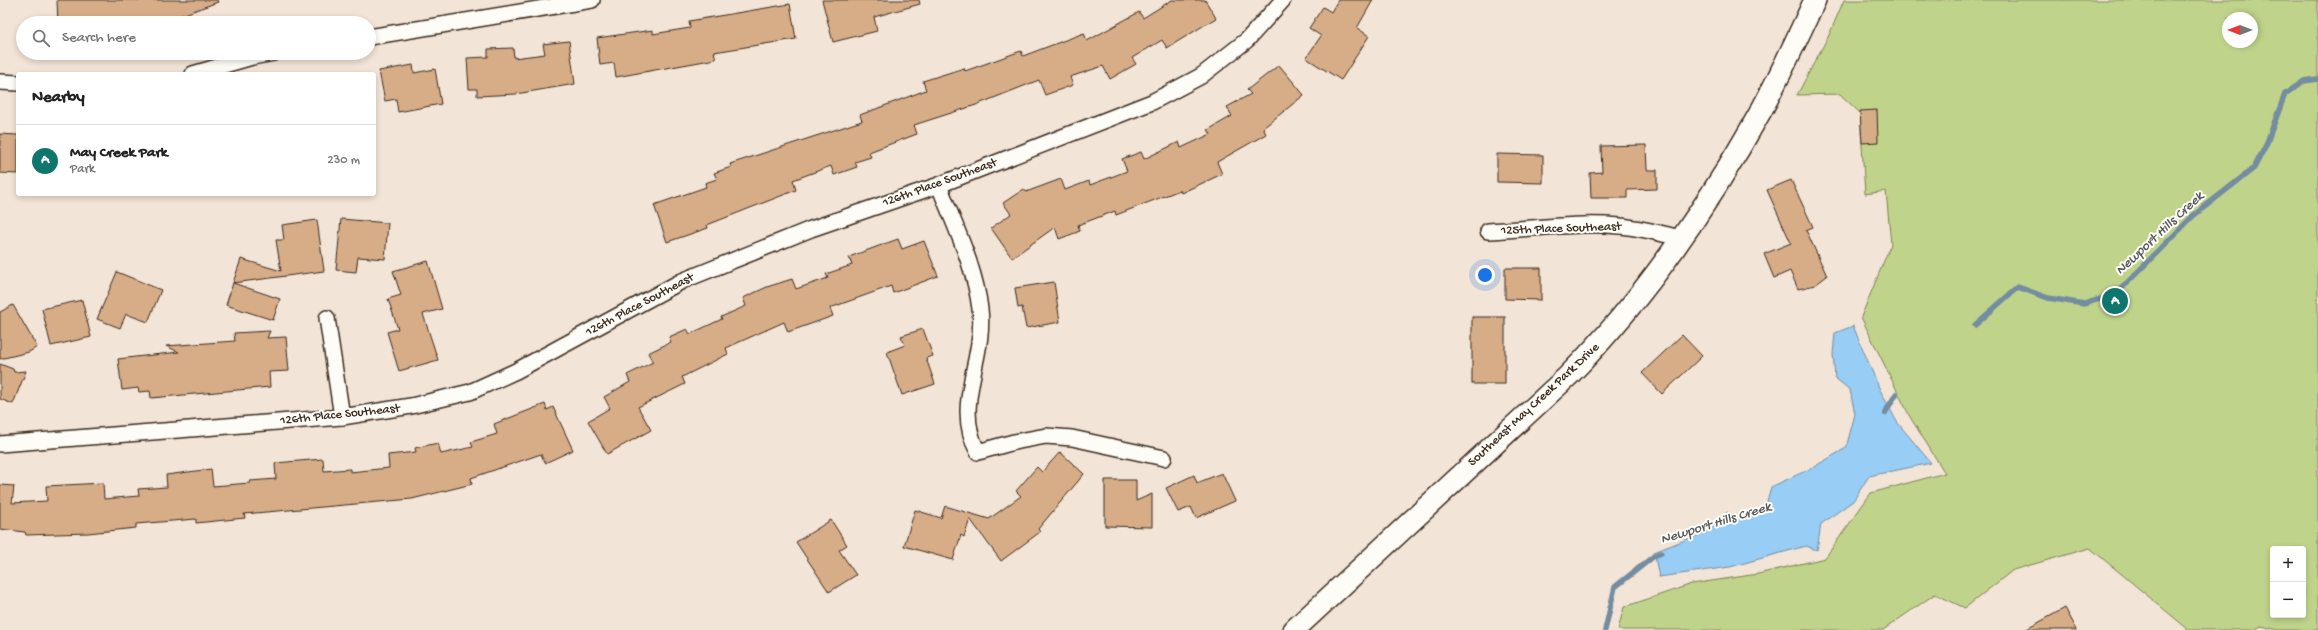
<!DOCTYPE html>
<html lang="en">
<head>
<meta charset="utf-8">
<style>
  :root { --surface:#fff; --page:#f6f6f6; --text:#222; --muted:#767676; --line:#e0e0e0; --accent:#0f766e }
  body { margin:0; font-family:"Gochi Hand",sans-serif; background:var(--page); color:var(--text) }
  .controls { position:absolute; right:12px; bottom:12px; display:grid; overflow:hidden; border-radius:4px; box-shadow:0 2px 6px #0003 }
  .controls button { width:36px; height:36px; display:grid; place-items:center; padding:0; border:0; border-bottom:1px solid var(--line); background:var(--surface); color:var(--text); font:20px sans-serif }
  .compass { position:absolute; left:2222px; top:12px; width:36px; height:36px; border-radius:50%; background:var(--surface); box-shadow:0 2px 6px #0003; rotate:270deg }
  .you { position:absolute; left:1485px; top:275px; width:14px; height:14px; margin:-10px; border:3px solid #fff; border-radius:50%; background:#1a73e8; box-shadow:0 0 0 6px #1a73e833 }
  .badge { display:grid; place-items:center; width:26px; height:26px; border-radius:50%; background:var(--accent); color:#fff; font-size:13px; font-weight:700 }
  .pin { position:absolute; translate:-50% -50%; border:2px solid #fff; box-shadow:0 1px 4px #0006 }
  .list { margin:0; padding:0; list-style:none }
  h2 { display:flex; justify-content:space-between; align-items:center; height:52px; margin:0; padding:0 16px; font-size:17px }
  h2 small { font-size:13px; font-weight:400; color:var(--muted) }
  .list li { display:grid; grid-template-columns:26px 1fr auto; gap:12px; align-items:center; box-sizing:border-box; height:72px; padding:0 16px; border-top:1px solid var(--line) }
  .list b { display:block; font-size:15px; white-space:nowrap }
  .list p { margin:0; font-size:13px; white-space:nowrap; color:var(--muted) }
  .list em { font-size:13px; font-style:normal; color:var(--muted) }
  .icon { flex:none; width:22px; height:22px; fill:none; stroke:currentColor; stroke-width:2; stroke-linecap:round; stroke-linejoin:round }
  .map { position:relative; flex:none; width:2318px; height:630px; overflow:hidden }
  .search { position:absolute; background:var(--surface); box-shadow:0 2px 6px #0003; left:16px; top:16px; width:360px; height:44px; display:flex; align-items:center; gap:10px; box-sizing:border-box; padding:0 14px; border-radius:22px; color:var(--muted); font-size:15px }
  .panel { position:absolute; background:var(--surface); box-shadow:0 2px 6px #0003; left:16px; top:72px; width:360px; height:124px; border-radius:4px }
  .map>svg:first-child { display:block }
  .green { fill:#bfd48a; stroke:#7d7f54; fill-rule:evenodd }
  .water { fill:#98cdf6; stroke:#738ca0 }
  .lines { fill:none; stroke-linecap:round; stroke-linejoin:round }
  .stream { stroke:#738ca0; stroke-width:5.5 }
  .building { fill:#d7ad88; stroke:#3b2a1e }
  .street-casing { stroke:#3b2a1e; stroke-width:18 }
  .secondary-casing { stroke:#3b2a1e; stroke-width:24 }
  .street { stroke:#fdfcf7; stroke-width:15 }
  .secondary { stroke:#fdfcf7; stroke-width:21 }
  .labels { text-anchor:middle; dominant-baseline:central; stroke-width:4; stroke-linejoin:round; paint-order:stroke }
  .street-label { font-size:13px; fill:#3b2a1e; stroke:#fdfcf7 }
  .water-label { font-size:14px; font-style:italic; fill:#575b5f; stroke:#fdfcf7 }
</style>
</head>
<body>
<div class="map">
<svg width="2318" height="630" viewBox="0 0 2318 630">
  <rect width="100%" height="100%" fill="#f2e4d6"/>
  <filter id="ink" filterUnits="userSpaceOnUse"><feTurbulence type="fractalNoise" baseFrequency=".025" numOctaves="2"/><feDisplacementMap in="SourceGraphic" scale="8" xChannelSelector="R" yChannelSelector="G"/><feConvolveMatrix kernelMatrix="1 2 1 2 8 2 1 2 1" color-interpolation-filters="sRGB"/></filter>
  <g filter="url(#ink)">
    <path class="green" d="M1844,0h474v630h-39l-18,-4 -7,4h-65l-99,-82 -77,22 -48,38 -30,-14 -52,36h-265l6,-23 68,-23 66,-10 67,-16 46,-65 74,-20 -35,-56 -49,-100 30,-73 -5,-53 -21,3 -5,-81 -20,-19 -43,1 32,-60zM2228,18h24v24h-24zM2273,549h30v66h-30z"/>
    <polygon class="water" points="1853,326 1880,390 1897,422 1931,463 1869,476 1853,501 1821,524 1817,550 1806,546 1730,567 1659,577 1654,552 1708,531 1727,512 1737,517 1764,512 1771,487 1814,467 1846,448 1855,414 1850,390 1835,378 1833,354 1835,333"/>
    <g class="lines">
      <g class="stream">
        <polyline points="1975,325 2018,287 2048,298 2084,304 2116,294 2193,216 2254,168 2266,145 2285,94 2304,81 2318,79"/>
        <polyline points="1885,413 1896,394"/>
        <polyline points="1605,630 1615,587 1654,556 1661,553"/>
      </g>
    </g>
    <g class="building">
      <polygon points="57,0 217,0 218,2 160,23 58,23"/>
      <polygon points="822,0 919,0 920,4 874,17 877,31 833,42"/>
      <polygon points="1172,0 1205,0 1216,18 1167,48 1162,40 1132,58 1136,64 1110,79 1103,66 1070,77 1073,85 1045,95 1039,80 976,105 914,125 917,134 869,152 871,157 855,162 857,167 834,175 831,166 793,180 796,190 707,225 708,228 667,242 654,205 706,187 705,183 717,179 714,173 731,167 730,164 862,121 860,115 926,90 923,81 964,68 965,71 1021,51 1023,56 1084,33 1087,41 1139,12 1143,18"/>
      <polygon points="1338,0 1373,0 1357,28 1369,36 1341,80 1306,58 1321,36 1309,28 1323,7 1331,12"/>
      <polygon points="790,4 796,39 714,52 716,59 616,77 614,63 600,65 597,38 653,30 653,34 690,28 689,21"/>
      <polygon points="569,41 575,84 516,94 477,96 477,89 469,89 467,58 488,57 488,49 513,48 514,58 545,54 543,44"/>
      <polygon points="413,65 414,73 435,69 441,104 398,112 396,99 385,101 379,71"/>
      <polygon points="1279,65 1304,95 1263,128 1266,134 1217,162 1222,174 1181,193 1180,190 1116,215 1115,211 1078,225 1080,231 1059,239 1055,227 1012,258 991,228 1011,214 1003,203 1024,189 1026,192 1061,179 1065,190 1089,181 1090,185 1127,171 1122,159 1141,152 1144,159 1179,142 1181,148 1211,134 1208,130 1232,116 1227,107 1251,94 1247,90"/>
      <polygon points="1877,110 1878,142 1862,143 1860,111"/>
      <polygon points="0,134 18,135 18,174 0,173"/>
      <polygon points="1646,145 1647,170 1657,170 1657,189 1627,190 1627,198 1591,198 1590,173 1602,172 1601,146"/>
      <polygon points="1497,154 1543,155 1543,183 1497,182"/>
      <polygon points="1791,180 1813,227 1806,230 1827,276 1815,285 1798,289 1790,271 1774,278 1764,254 1791,243 1767,190"/>
      <polygon points="341,219 388,223 385,259 358,257 356,272 336,270"/>
      <polygon points="317,220 324,271 233,283 241,259 281,271 276,240 284,240 282,225"/>
      <polygon points="898,239 902,249 924,241 938,276 893,293 891,286 830,308 833,316 788,332 784,322 726,348 728,354 682,377 685,384 638,407 651,430 607,454 588,421 610,408 604,397 630,382 627,375 653,362 648,353 671,342 669,337 687,329 690,334 722,319 721,317 746,306 743,298 767,287 792,279 796,289 828,278 826,274 852,265 849,257"/>
      <polygon points="428,261 442,309 423,314 438,360 399,371 387,332 398,329 388,299 401,295 393,271"/>
      <polygon points="1505,268 1541,268 1541,300 1505,299"/>
      <polygon points="117,272 161,290 148,322 126,314 120,328 97,319"/>
      <polygon points="1054,282 1060,322 1026,328 1022,307 1018,308 1015,288"/>
      <polygon points="233,283 280,299 273,320 226,305"/>
      <polygon points="82,300 91,337 51,346 42,309"/>
      <polygon points="13,305 37,347 29,352 0,359 0,312"/>
      <rect x="1472" y="317" width="33" height="67"/>
      <polygon points="923,329 933,356 926,358 935,384 902,395 887,352 905,345 901,336"/>
      <polygon points="270,331 267,338 286,337 289,371 269,372 270,387 151,398 150,391 139,392 138,388 122,390 118,359 179,352 166,346 235,341 234,333"/>
      <polygon points="1682,335 1702,356 1662,394 1642,373"/>
      <polygon points="0,364 13,369 14,372 26,371 13,404 0,399"/>
      <polygon points="545,404 547,410 553,407 573,450 545,463 541,454 471,478 472,484 412,499 244,514 245,518 196,523 196,519 136,524 136,528 88,533 26,535 25,532 0,529 0,485 14,486 12,503 47,501 46,486 103,483 104,499 139,496 138,489 167,487 166,475 211,469 213,486 250,483 250,481 276,479 275,463 323,459 324,471 350,469 350,472 389,468 388,455 416,452 415,448 438,443 441,454 473,447 471,442 497,434 494,424"/>
      <polygon points="1060,452 1084,474 1038,529 1040,532 1001,561 970,519 964,537 961,535 953,560 904,546 915,510 941,518 945,506 989,519 1021,496 1016,491 1037,467 1042,472"/>
      <polygon points="1222,473 1235,501 1196,518 1191,507 1178,512 1166,488 1194,475 1197,483"/>
      <polygon points="1105,480 1136,480 1136,501 1152,494 1152,527 1105,526"/>
      <polygon points="831,520 847,545 839,550 856,575 829,592 796,542"/>
      <polygon points="2065,608 2077,630 2025,630"/>
    </g>
    <g class="lines">
      <g class="street-casing">
        <g id="street">
          <polyline points="369,37 592,0"/>
          <polyline points="193,74 252,57 274,53"/>
          <polyline points="0,82 18,83"/>
          <path d="M939,185c15,40 36,81 41,124 6,50 -28,96 -2,143l36,-10 32,-6 26,2 92,20"/>
          <path d="M1488,231c43,-2 89,-9 132,-5 21,2 40,7 60,12"/>
          <polyline points="327,318 342,417"/>
          <polyline points="0,444 342,417 411,406 470,392 516,371 682,281 811,229 939,185 1152,102 1201,76 1247,40 1283,0"/>
        </g>
      </g>
      <g class="secondary-casing">
        <path id="secondary" d="M1294,630l274,-254c76,-77 141,-172 194,-267 19,-35 36,-73 53,-109"/>
      </g>
      <use href="#street" class="street"/>
      <use href="#secondary" class="secondary"/>
    </g>
  </g>
  <g class="labels">
    <g class="street-label">
      <text transform="translate(940 183) rotate(-20)">126th Place Southeast</text>
      <text transform="translate(1561 229) rotate(-2)">125th Place Southeast</text>
      <text transform="translate(640 305) rotate(-28)">126th Place Southeast</text>
      <text transform="translate(1534 405) rotate(-43)">Southeast May Creek Park Drive</text>
      <text transform="translate(340 415) rotate(-6)">126th Place Southeast</text>
    </g>
    <g class="water-label">
      <text transform="translate(2160 234) rotate(-43)">Newport Hills Creek</text>
      <text transform="translate(1716 524) rotate(-17)">Newport Hills Creek</text>
    </g>
  </g>
</svg>
<div class="controls">
<button>+</button>
<button>−</button>
</div>
<svg class="compass" viewBox="-18 -18 36 36"><path d="M0-13l5 13h-10z" fill="#e53935"/><path d="M0 13l5-13h-10z" fill="#767676"/></svg>
<div class="you"></div>
<div class="pin badge" style="left:2115px;top:301px">A</div>
<div class="search"><svg class="icon" aria-label="search" viewBox="0 0 24 24"><circle cx="10" cy="10" r="6"/><path d="M15 15l6 6"/></svg>Search here</div>
<section class="panel">
<h2>Nearby<small></small></h2>
<ul class="list">
<li><span class="badge">A</span><div><b>May Creek Park</b><p>Park</p></div><em>230 m</em></li>
</ul>
</section>
</div>
</body>
</html>
